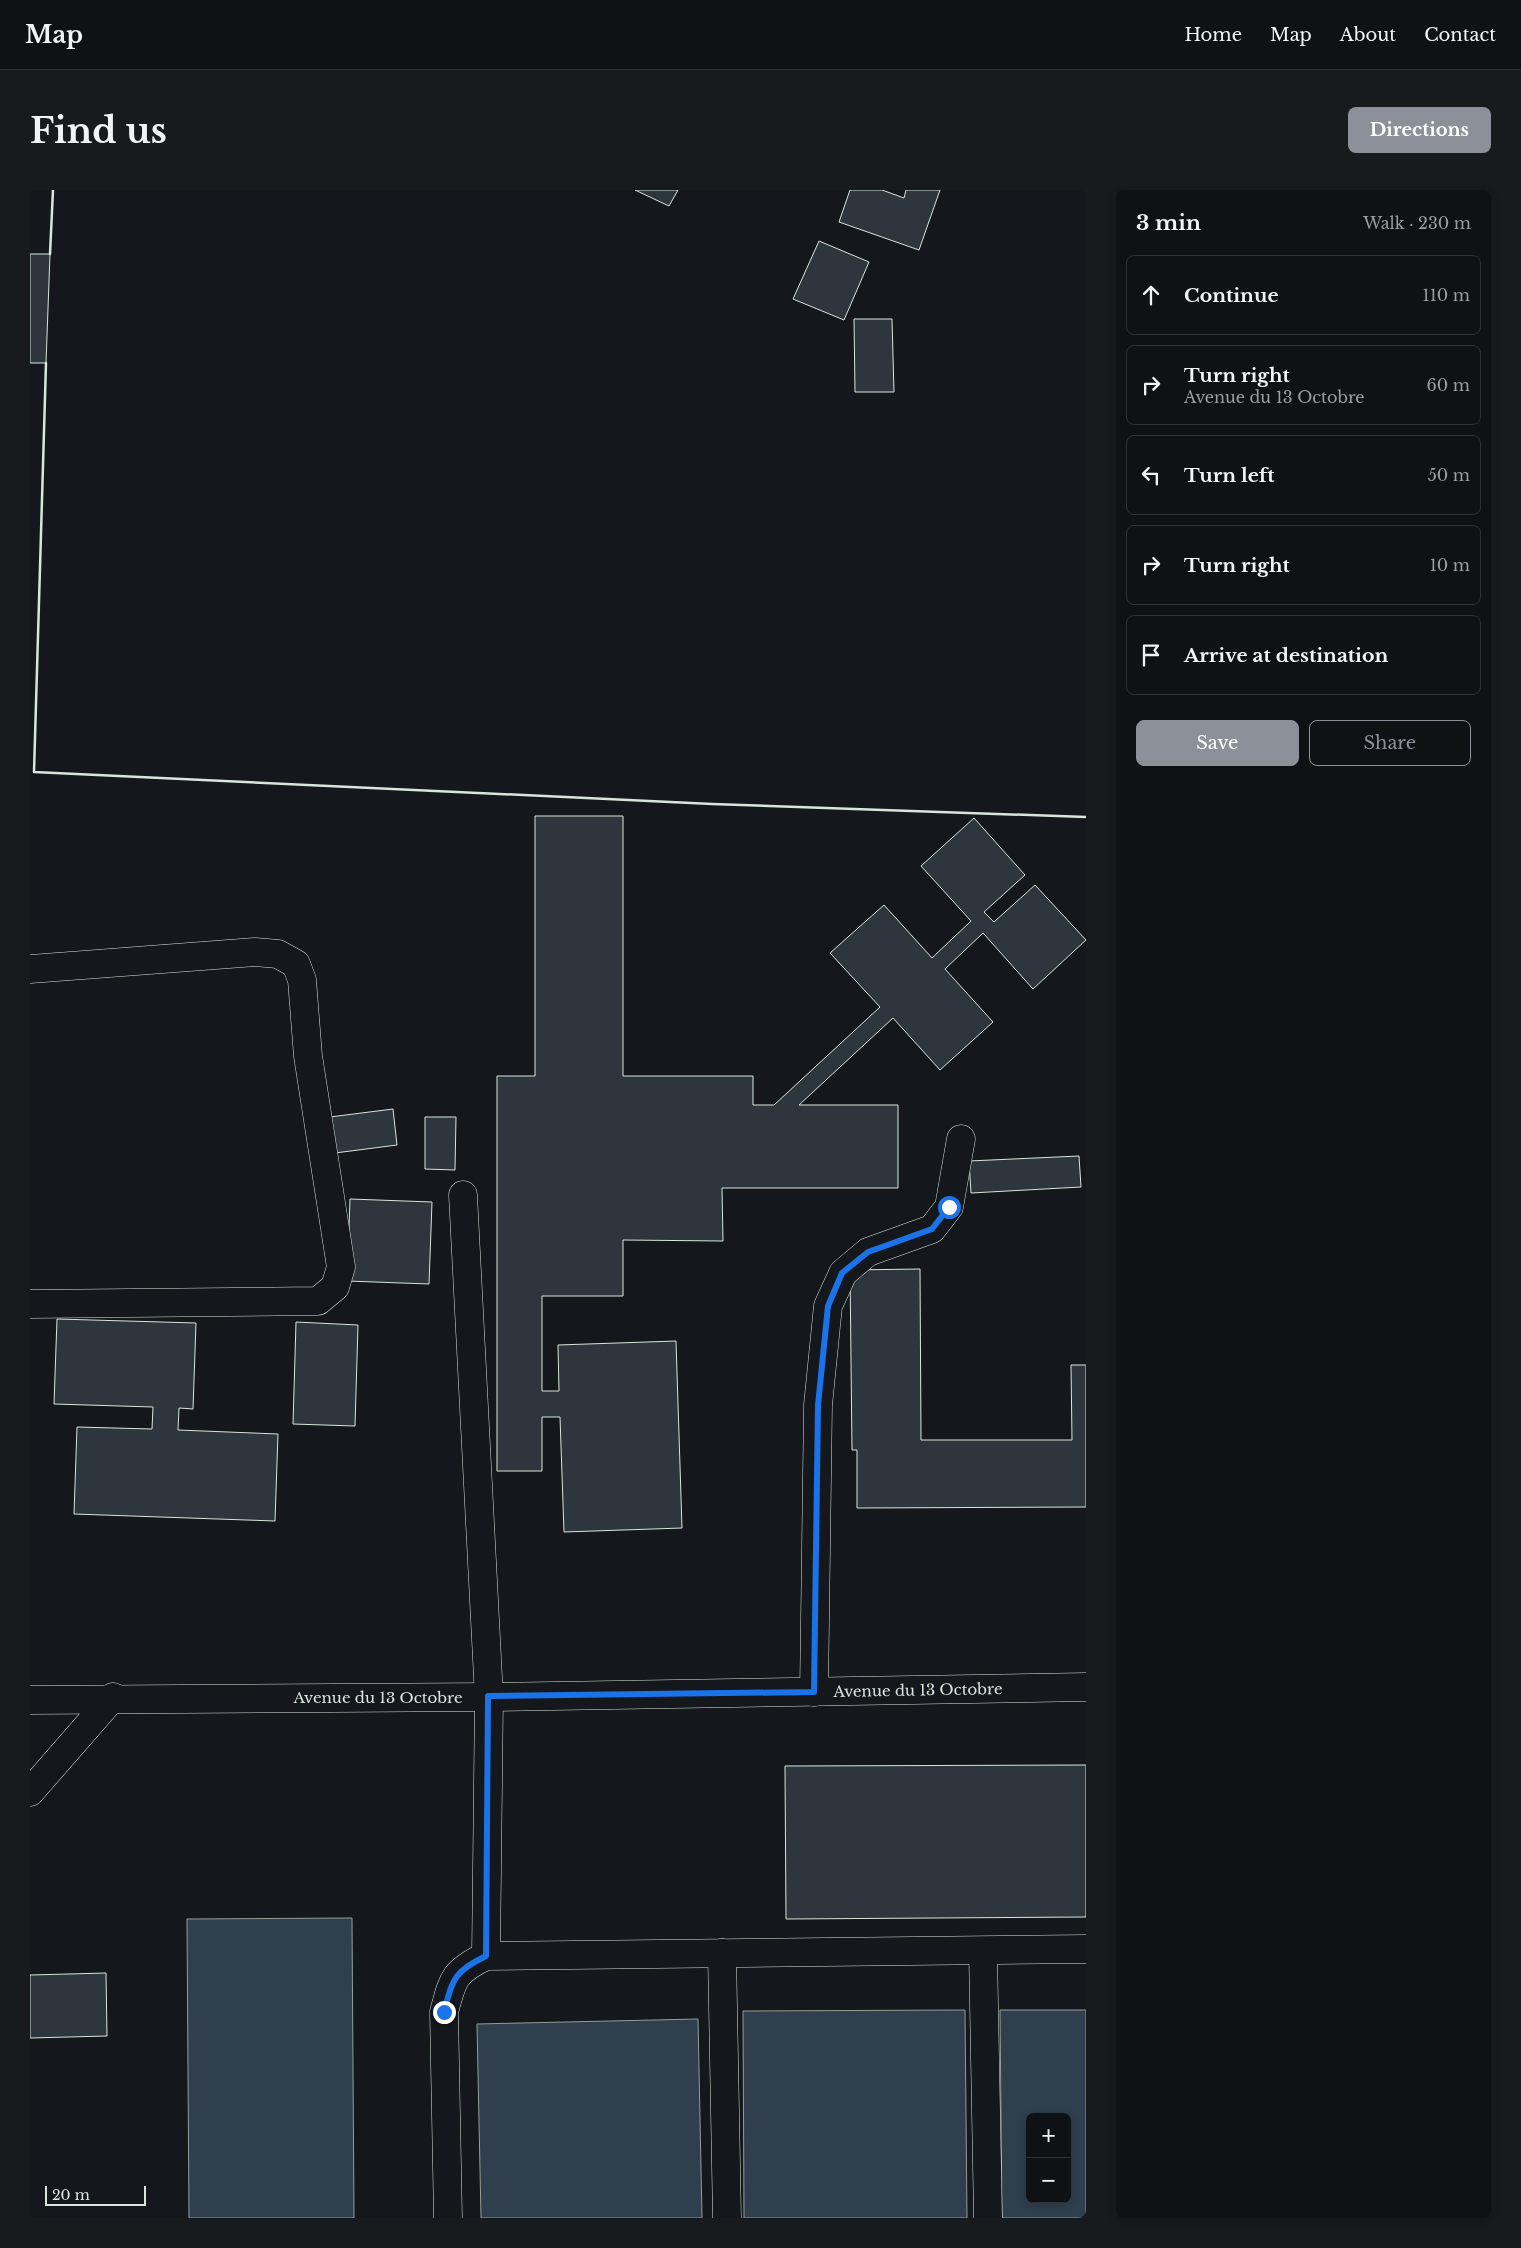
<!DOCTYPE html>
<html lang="en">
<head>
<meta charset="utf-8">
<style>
  :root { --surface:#0f1215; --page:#181b1e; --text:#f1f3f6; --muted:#9b9ea0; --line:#2f3234; --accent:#8c9099 }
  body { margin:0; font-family:"Libre Baskerville",serif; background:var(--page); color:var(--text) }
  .controls { position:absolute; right:15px; bottom:15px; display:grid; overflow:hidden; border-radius:8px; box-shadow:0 2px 8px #0003 }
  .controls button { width:45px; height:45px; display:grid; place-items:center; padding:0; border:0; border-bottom:1px solid var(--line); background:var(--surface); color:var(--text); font:25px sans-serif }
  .scale { position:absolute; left:15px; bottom:12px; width:101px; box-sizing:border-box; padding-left:5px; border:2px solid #d8e6dc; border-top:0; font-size:14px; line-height:18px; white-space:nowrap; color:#d8e6dc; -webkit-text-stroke:4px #14181c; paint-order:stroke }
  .stop { position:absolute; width:15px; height:15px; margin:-11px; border:4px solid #1a73e8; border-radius:50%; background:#fff }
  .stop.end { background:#1a73e8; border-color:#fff; box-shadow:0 1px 5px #0008 }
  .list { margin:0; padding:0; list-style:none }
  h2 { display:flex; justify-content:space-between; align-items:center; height:65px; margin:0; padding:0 20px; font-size:21px }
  h2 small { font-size:16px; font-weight:400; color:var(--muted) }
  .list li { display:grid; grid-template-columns:32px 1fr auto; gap:15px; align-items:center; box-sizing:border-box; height:80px; margin:0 10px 10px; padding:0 10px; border:1px solid var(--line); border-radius:8px }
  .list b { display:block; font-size:19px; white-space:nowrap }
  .list p { margin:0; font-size:16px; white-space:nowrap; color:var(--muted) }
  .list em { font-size:16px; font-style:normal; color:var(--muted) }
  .actions { display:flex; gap:10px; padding:15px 20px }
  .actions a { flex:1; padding:11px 0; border:1px solid var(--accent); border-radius:8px; text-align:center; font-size:18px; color:var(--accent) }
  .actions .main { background:var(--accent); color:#fff }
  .icon { flex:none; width:28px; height:28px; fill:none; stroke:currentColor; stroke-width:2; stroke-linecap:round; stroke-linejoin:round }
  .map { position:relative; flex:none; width:1056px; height:2028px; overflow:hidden; border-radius:8px }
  header { display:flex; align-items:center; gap:30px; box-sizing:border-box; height:70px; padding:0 25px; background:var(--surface); border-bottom:1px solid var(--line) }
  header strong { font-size:24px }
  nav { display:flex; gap:28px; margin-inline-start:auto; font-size:18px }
  .intro { display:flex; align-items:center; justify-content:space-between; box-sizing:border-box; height:120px; padding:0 30px }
  h1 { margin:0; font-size:35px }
  .button { padding:12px 22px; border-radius:8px; background:var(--accent); color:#fff; font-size:18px; font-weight:700 }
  main { display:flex; gap:30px; padding:0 30px }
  aside { flex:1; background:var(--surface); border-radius:8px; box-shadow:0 2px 8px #0003 }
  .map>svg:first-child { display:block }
  .water { fill:#2f3f4d; stroke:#939e99; fill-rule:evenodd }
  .building { fill:#2c363c; stroke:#d8e6dc }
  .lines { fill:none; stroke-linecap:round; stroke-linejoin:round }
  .minor-casing { stroke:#d8e6dc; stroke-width:29 }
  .minor { stroke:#14181c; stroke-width:28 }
  .wall { stroke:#d8e6dc; stroke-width:2.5 }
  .route { stroke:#1a73e8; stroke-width:6 }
  .labels { text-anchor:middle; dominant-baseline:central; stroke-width:4; stroke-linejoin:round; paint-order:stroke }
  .street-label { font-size:15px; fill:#d8e6dc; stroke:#14181c }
</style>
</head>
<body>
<header>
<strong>Map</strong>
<nav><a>Home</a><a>Map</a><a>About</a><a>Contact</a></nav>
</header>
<div class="intro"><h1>Find us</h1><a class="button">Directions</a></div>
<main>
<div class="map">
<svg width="1056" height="2028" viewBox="0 0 1056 2028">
  <rect width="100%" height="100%" fill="#14181c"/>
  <g class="water">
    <polygon points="322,1728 324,2028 159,2028 157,1729"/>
    <polygon points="935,1820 937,2028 714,2028 713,1821"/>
    <path d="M970,1820h86v208h-84zM1000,1927h37v82h-37z"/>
    <polygon points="668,1829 672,2028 451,2028 447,1834"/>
  </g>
  <g class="building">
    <polygon points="605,0 648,0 639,16"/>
    <polygon points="820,0 852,0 874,8 876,0 910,0 889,60 809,32"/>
    <polygon points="789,51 839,72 814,130 763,109"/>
    <polygon points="0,64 20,64 16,173 0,173"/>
    <polygon points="824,129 862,129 864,202 825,202"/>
    <polygon points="505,626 593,626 593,886 723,886 723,915 744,915 850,817 800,763 854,715 902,768 941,731 891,676 944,628 995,685 954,722 964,732 1005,695 1056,750 1003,799 953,743 915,779 963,832 910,880 863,828 769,915 868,915 868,998 692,998 693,1051 593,1050 593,1106 512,1106 512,1201 529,1201 528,1155 646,1151 652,1338 534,1342 530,1227 512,1227 512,1281 467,1281 467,886 505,886"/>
    <polygon points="363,919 367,955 305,963 300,927"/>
    <polygon points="395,927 426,927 425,980 395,979"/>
    <polygon points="1049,966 1051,997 941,1003 939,971"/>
    <polygon points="320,1009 402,1012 399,1094 317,1091"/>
    <polygon points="890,1079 891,1250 1042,1250 1041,1175 1056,1175 1056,1317 827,1318 827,1260 822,1260 820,1080"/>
    <polygon points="27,1129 166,1133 163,1219 149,1218 148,1240 248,1244 245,1331 44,1324 47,1237 122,1239 123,1217 24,1214"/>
    <polygon points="266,1132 328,1135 325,1236 263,1234"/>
    <polygon points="1056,1575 1056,1727 756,1729 755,1576"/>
    <polygon points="76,1783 77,1846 0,1848 0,1785"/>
  </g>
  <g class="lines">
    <g class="minor-casing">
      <g id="minor">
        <polyline points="0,779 225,762 248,764 266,774 272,790 278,866 311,1077 305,1097 288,1111 0,1114"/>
        <polyline points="433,1005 459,1507 456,1766"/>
        <polyline points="784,1502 788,1215 798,1116 813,1083 838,1062 902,1039 919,1017 931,949"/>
        <polyline points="0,1510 459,1507 1056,1497"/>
        <polyline points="0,1602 83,1507"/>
        <polyline points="953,1761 958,2028"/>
        <polyline points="692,1763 697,2028"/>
        <path d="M418,2028l-4,-206c9,-33 9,-40 42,-56l600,-7"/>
      </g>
    </g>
    <use href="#minor" class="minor"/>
    <g class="wall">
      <polyline points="20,64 23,0"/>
      <polyline points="16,173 4,582 682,614 1056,627"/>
    </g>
  </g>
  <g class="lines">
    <path class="route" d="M414,1822c9,-33 9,-40 42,-56l2,-260 326,-4 4,-287 10,-99 14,-33 26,-21 64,-23 17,-22"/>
  </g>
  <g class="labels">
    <g class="street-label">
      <text transform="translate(888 1500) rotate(-1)">Avenue du 13 Octobre</text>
      <text x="348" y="1507">Avenue du 13 Octobre</text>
    </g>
  </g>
</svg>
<div class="controls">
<button>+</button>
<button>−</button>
</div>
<div class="scale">20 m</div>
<div class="stop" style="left:919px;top:1017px"></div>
<div class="stop end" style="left:414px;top:1822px"></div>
</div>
<aside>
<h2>3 min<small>Walk · 230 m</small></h2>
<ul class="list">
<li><svg class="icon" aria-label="ahead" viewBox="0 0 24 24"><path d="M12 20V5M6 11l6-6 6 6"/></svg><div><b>Continue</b></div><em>110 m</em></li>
<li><svg class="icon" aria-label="right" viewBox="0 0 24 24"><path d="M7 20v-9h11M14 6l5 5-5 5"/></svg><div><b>Turn right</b><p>Avenue du 13 Octobre</p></div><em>60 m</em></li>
<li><svg class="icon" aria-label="left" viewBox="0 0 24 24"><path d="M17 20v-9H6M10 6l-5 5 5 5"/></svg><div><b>Turn left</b></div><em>50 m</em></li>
<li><svg class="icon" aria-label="right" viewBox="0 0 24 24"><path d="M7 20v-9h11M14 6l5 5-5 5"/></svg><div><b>Turn right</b></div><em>10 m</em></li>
<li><svg class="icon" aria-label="arrive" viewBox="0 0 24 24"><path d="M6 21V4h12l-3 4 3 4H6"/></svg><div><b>Arrive at destination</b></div></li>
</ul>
<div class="actions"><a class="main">Save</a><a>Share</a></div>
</aside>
</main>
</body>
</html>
